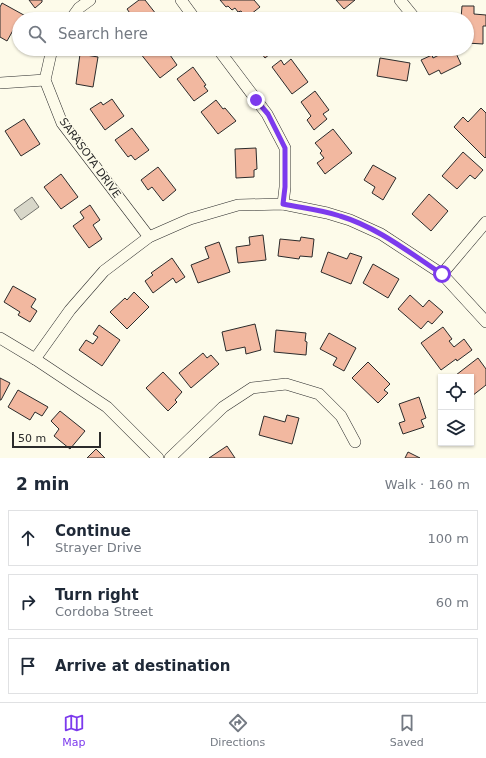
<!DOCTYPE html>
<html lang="en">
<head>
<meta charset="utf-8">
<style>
  :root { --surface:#fff; --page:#f6f6f7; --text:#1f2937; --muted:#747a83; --line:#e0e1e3; --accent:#7c3aed }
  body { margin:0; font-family:"DejaVu Sans",sans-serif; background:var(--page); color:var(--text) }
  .controls { position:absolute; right:12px; bottom:12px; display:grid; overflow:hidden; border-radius:0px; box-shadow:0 1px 3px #0004 }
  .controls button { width:36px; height:36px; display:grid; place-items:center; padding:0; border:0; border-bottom:1px solid var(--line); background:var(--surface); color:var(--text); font:20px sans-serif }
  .scale { position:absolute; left:12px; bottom:10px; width:89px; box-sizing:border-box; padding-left:4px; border:2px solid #2b2b2b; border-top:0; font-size:11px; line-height:14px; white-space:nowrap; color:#2b2b2b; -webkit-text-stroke:3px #fdfbea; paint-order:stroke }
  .stop { position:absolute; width:12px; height:12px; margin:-9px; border:3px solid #7c3aed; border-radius:50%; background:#fff }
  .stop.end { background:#7c3aed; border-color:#fff; box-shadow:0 1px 4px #0008 }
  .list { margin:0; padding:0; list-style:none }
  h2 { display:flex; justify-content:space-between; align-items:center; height:52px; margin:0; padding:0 16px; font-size:17px }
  h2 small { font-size:13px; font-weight:400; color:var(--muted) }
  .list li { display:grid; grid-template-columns:26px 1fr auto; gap:12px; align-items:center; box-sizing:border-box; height:56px; margin:0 8px 8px; padding:0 8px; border:1px solid var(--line); border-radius:0px }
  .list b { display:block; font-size:15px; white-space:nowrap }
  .list p { margin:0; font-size:13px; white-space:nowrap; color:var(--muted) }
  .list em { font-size:13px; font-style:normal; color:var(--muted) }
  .icon { flex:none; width:22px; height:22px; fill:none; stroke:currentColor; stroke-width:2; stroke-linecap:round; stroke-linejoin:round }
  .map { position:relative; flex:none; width:486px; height:458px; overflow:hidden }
  .search { position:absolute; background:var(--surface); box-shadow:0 1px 3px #0004; left:12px; right:12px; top:12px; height:44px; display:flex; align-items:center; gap:10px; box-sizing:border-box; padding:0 14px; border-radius:22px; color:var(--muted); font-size:15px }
  .sheet { height:244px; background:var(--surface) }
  nav { display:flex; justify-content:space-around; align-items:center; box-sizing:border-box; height:56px; border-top:1px solid var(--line); background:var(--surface); font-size:11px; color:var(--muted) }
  nav a { display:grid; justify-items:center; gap:2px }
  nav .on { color:var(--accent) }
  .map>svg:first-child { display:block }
  .water { fill:#d8d7c9; stroke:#74746e }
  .building { fill:#f2b8a0; stroke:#2b2b2b }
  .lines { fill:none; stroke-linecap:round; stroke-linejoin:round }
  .street-casing { stroke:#2b2b2b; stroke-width:12 }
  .street { stroke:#fdfbea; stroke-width:11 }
  .route { stroke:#7c3aed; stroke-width:5 }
  .labels { text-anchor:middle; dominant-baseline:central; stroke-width:3; stroke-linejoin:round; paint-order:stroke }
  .street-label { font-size:11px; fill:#2b2b2b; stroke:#fdfbea }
</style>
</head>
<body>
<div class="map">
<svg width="486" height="458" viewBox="0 0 486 458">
  <rect width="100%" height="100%" fill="#fdfbea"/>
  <polygon class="water" points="32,197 39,207 21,220 14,210"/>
  <g class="building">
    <polygon points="29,0 42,0 42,2 35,8"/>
    <polygon points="139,0 145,0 160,19 134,19 127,9"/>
    <polygon points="220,0 254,0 260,7 246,18 241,11 238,12 235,8 232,10 228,6 226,7"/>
    <polygon points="336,0 355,0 344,9"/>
    <polygon points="2,3 31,19 19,19 19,27 16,25 7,41 0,37 0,7"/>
    <polygon points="462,6 474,6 474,14 486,15 486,26 483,26 483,44 467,43 467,19 461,19"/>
    <polygon points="356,14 360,19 350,19"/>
    <polygon points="146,49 168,49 172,54 170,55 177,65 160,78 140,53"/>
    <polygon points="258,49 274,49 275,50 265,58"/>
    <polygon points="451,49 454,49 461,64 441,74 439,70 429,75 421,60 432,55 433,58"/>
    <polygon points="80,54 98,57 93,87 76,84"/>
    <polygon points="380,58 410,63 407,81 377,76"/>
    <polygon points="291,59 308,82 292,94 272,67 281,60 284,65"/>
    <polygon points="193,67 206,85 204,86 208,91 194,101 177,79"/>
    <polygon points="315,91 329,110 323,114 327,119 314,130 307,120 311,116 301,102"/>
    <polygon points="112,99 124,116 105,130 90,109 101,102 103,105"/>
    <polygon points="216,100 223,109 225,108 236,121 218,134 201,112"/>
    <polygon points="481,108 486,113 486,157 485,158 454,127 463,117 468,122"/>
    <polygon points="24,119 40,144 21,156 5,131"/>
    <polygon points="132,128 149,150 135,160 131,155 128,157 115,140"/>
    <polygon points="333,129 352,153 325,174 317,163 324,158 320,153 322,151 315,143"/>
    <polygon points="256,148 257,169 254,170 254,177 236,178 235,149"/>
    <polygon points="463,152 483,170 475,179 470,175 457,189 442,176"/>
    <polygon points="373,165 396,178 383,200 372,193 375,187 364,180"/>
    <polygon points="158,167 176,190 163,201 152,187 148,190 141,180"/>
    <polygon points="61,174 78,197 61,209 44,187"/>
    <polygon points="429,194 448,211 431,231 412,214"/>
    <polygon points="90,205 100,220 93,225 102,239 89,248 73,226 84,218 80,212"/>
    <polygon points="263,235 266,260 238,263 236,247 250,245 249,237"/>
    <polygon points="301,237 314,239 312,257 300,256 299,259 278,256 280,239 300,241"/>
    <polygon points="219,242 230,272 198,283 191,265 209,258 205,247"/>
    <polygon points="328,252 347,259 350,253 362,257 351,284 321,272"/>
    <polygon points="172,258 185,277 176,283 173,278 153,293 145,281 153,275 151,273"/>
    <polygon points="373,264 399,279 388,298 363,283"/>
    <polygon points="13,286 36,299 31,307 37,311 30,322 18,315 20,312 4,302"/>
    <polygon points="134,292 149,307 127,329 110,312 125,298 127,300"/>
    <polygon points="410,295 423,307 429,300 443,312 432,324 428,321 421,329 398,309"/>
    <polygon points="255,324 261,350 246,354 245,347 226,351 222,332"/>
    <polygon points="99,325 120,340 102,366 79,350 86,340 93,344 98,337 93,334"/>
    <polygon points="443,327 452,339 449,341 454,347 464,339 472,350 457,361 456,359 441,370 421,343"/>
    <polygon points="276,330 306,333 305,341 307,342 306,355 274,352"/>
    <polygon points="329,333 356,348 344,371 333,365 337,358 320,349"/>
    <polygon points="203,353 207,358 211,355 219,364 191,388 179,373"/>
    <polygon points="478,358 486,369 486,385 472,396 471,394 471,377 458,377 456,375"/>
    <polygon points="368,362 390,384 384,390 388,393 378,403 352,378"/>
    <polygon points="163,372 182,392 175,400 177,402 168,411 146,388"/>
    <polygon points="0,378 10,383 1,400 0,400"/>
    <polygon points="18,390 48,407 42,416 35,412 30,420 8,407"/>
    <polygon points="419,397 426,418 421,420 424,427 403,434 399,423 405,421 399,404"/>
    <polygon points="60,411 85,431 70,449 54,436 59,429 51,421"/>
    <polygon points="287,415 299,418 292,444 259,435 264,416 285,422"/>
    <polygon points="227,446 235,458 209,458"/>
    <polygon points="96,449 105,458 87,458"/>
    <polygon points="408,452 420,458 405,458"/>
  </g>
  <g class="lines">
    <g class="street-casing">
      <g id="street">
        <polyline points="181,0 195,19"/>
        <polyline points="400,0 413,16"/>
        <polyline points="71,19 79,8 90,0"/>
        <polyline points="52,49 45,80 62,123 149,237"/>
        <polyline points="218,49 267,114 285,148 285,187 283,204"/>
        <polyline points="0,83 45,80"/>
        <polyline points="442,274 486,222"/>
        <polyline points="0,338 35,359 107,407 158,458"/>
        <polyline points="35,359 70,310 104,271 149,237 190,219 238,205 283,204 327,213 350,220 381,234 442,274 486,322"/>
        <polyline points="170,458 223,407 252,388 286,384 319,394 341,416 355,442"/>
      </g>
    </g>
    <use href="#street" class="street"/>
  </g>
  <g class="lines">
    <path class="route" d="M256,100l12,14 17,34v39l-2,17c19,4 39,6 57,12 37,11 70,37 102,58"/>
  </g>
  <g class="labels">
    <g class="street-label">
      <text transform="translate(90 158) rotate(54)">SARASOTA DRIVE</text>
    </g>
  </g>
</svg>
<div class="controls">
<button><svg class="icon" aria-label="locate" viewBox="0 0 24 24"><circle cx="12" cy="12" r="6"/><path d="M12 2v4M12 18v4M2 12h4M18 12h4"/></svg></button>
<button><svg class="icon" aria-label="layers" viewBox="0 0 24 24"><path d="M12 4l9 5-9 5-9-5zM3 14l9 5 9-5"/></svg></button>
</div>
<div class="scale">50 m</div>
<div class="stop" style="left:442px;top:274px"></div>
<div class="stop end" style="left:256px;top:100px"></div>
<div class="search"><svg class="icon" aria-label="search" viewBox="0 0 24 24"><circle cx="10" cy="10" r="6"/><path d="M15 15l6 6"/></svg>Search here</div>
</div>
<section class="sheet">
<h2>2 min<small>Walk · 160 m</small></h2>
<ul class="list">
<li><svg class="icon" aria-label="ahead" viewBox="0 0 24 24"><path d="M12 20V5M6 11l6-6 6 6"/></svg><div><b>Continue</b><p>Strayer Drive</p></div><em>100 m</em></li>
<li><svg class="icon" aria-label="right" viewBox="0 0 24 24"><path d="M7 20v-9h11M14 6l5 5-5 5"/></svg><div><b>Turn right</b><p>Cordoba Street</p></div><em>60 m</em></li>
<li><svg class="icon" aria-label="arrive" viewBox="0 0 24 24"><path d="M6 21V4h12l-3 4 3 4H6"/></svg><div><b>Arrive at destination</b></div></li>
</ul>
</section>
<nav>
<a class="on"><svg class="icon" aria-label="map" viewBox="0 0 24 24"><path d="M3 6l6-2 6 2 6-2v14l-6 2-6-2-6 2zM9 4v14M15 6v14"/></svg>Map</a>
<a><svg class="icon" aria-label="directions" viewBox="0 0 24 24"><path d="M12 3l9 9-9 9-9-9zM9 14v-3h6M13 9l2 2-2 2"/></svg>Directions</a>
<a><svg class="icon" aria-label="saved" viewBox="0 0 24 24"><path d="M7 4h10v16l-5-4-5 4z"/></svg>Saved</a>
</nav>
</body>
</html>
